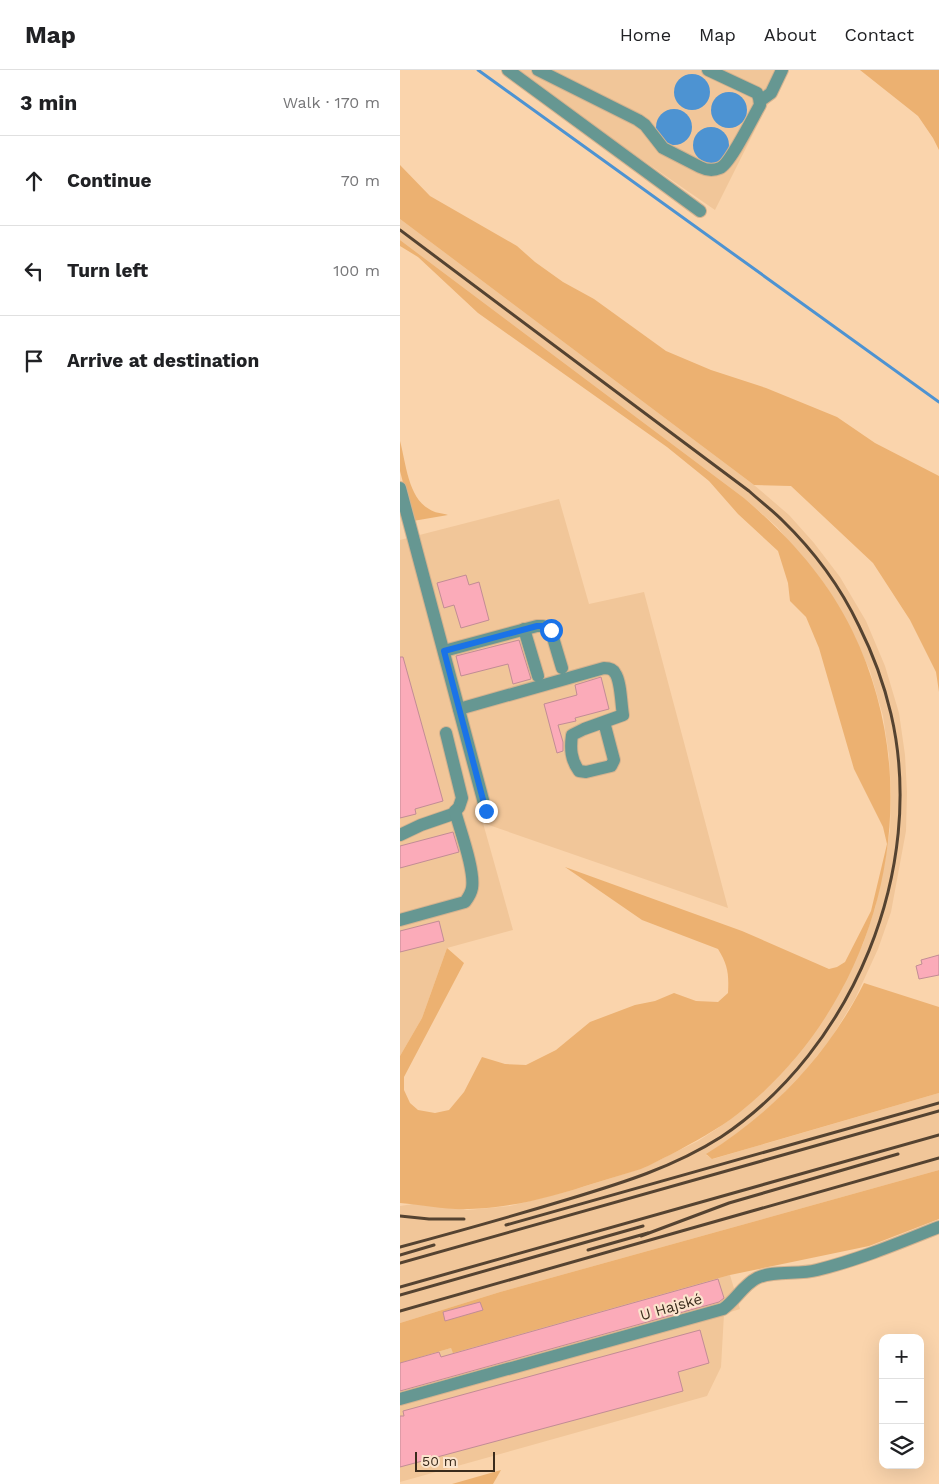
<!DOCTYPE html>
<html lang="en">
<head>
<meta charset="utf-8">
<style>
  :root { --surface:#fff; --page:#f2f2f2; --text:#202124; --muted:#757577; --line:#e0e0e0 }
  body { margin:0; font-family:"Work Sans",sans-serif; background:var(--page); color:var(--text) }
  .controls { position:absolute; right:15px; bottom:15px; display:grid; overflow:hidden; border-radius:10px; box-shadow:0 5px 20px #0002 }
  .controls button { width:45px; height:45px; display:grid; place-items:center; padding:0; border:0; border-bottom:1px solid var(--line); background:var(--surface); color:var(--text); font:25px sans-serif }
  .scale { position:absolute; left:15px; bottom:12px; width:80px; box-sizing:border-box; padding-left:5px; border:2px solid #3a2b1c; border-top:0; font-size:14px; line-height:18px; white-space:nowrap; color:#3a2b1c; -webkit-text-stroke:4px #fbe4cd; paint-order:stroke }
  .stop { position:absolute; width:15px; height:15px; margin:-11px; border:4px solid #1a73e8; border-radius:50%; background:#fff }
  .stop.end { background:#1a73e8; border-color:#fff; box-shadow:0 1px 5px #0008 }
  .list { margin:0; padding:0; list-style:none }
  h2 { display:flex; justify-content:space-between; align-items:center; height:65px; margin:0; padding:0 20px; font-size:21px }
  h2 small { font-size:16px; font-weight:400; color:var(--muted) }
  .list li { display:grid; grid-template-columns:32px 1fr auto; gap:15px; align-items:center; box-sizing:border-box; height:90px; padding:0 20px; border-top:1px solid var(--line) }
  .list b { display:block; font-size:19px; white-space:nowrap }
  .list em { font-size:16px; font-style:normal; color:var(--muted) }
  .icon { flex:none; width:28px; height:28px; fill:none; stroke:currentColor; stroke-width:2; stroke-linecap:round; stroke-linejoin:round }
  .map { position:relative; flex:none; width:539px; height:1414px; overflow:hidden }
  header { display:flex; align-items:center; gap:30px; box-sizing:border-box; height:70px; padding:0 25px; background:var(--surface); border-bottom:1px solid var(--line) }
  header strong { font-size:24px }
  nav { display:flex; gap:28px; margin-inline-start:auto; font-size:18px }
  main { display:flex }
  aside { flex:1; background:var(--surface) }
  .map>svg:first-child { display:block }
  .built { fill:#f1c699 }
  .green { fill:#ecb171 }
  .water { fill:#4d93d2 }
  .lines { fill:none; stroke-linecap:round; stroke-linejoin:round }
  .stream { stroke:#4d93d2; stroke-width:3 }
  .building { fill:#fbabb9; stroke:#c28c95 }
  .minor-casing { stroke:#d4b28f; stroke-width:14 }
  .minor { stroke:#669792; stroke-width:12 }
  .rail { stroke:#554331; stroke-width:3 }
  .route { stroke:#1a73e8; stroke-width:6 }
  .labels { text-anchor:middle; dominant-baseline:central; stroke-width:4.5; stroke-linejoin:round; paint-order:stroke }
  .street-label { font-size:15px; fill:#3a2b1c; stroke:#fbe4cd }
</style>
</head>
<body>
<header>
<strong>Map</strong>
<nav><a>Home</a><a>Map</a><a>About</a><a>Contact</a></nav>
</header>
<main>
<aside>
<h2>3 min<small>Walk · 170 m</small></h2>
<ul class="list">
<li><svg class="icon" aria-label="ahead" viewBox="0 0 24 24"><path d="M12 20V5M6 11l6-6 6 6"/></svg><div><b>Continue</b></div><em>70 m</em></li>
<li><svg class="icon" aria-label="left" viewBox="0 0 24 24"><path d="M17 20v-9H6M10 6l-5 5 5 5"/></svg><div><b>Turn left</b></div><em>100 m</em></li>
<li><svg class="icon" aria-label="arrive" viewBox="0 0 24 24"><path d="M6 21V4h12l-3 4 3 4H6"/></svg><div><b>Arrive at destination</b></div></li>
</ul>
</aside>
<div class="map">
<svg width="539" height="1414" viewBox="0 0 539 1414">
  <rect width="100%" height="100%" fill="#fad4ac"/>
  <g class="built">
    <polygon points="112,0 385,0 315,140"/>
    <polygon points="0,149 354,415 389,445 414,473 440,507 466,551 485,596 499,643 505,685 507,722 506,761 491,842 478,879 455,929 430,970 404,1002 378,1029 349,1055 306,1085 313,1089 539,1023 539,1100 100,1222 0,1253 0,1136 13,1134 68,1140 110,1136 173,1120 243,1098 298,1071 318,1058 339,1043 367,1018 392,992 463,874 475,838 484,797 490,760 491,722 489,686 483,646 470,601 451,559 426,516 377,457 344,428 0,170"/>
    <polygon points="159,429 189,534 244,522 328,838 83,753 113,860 47,878 22,948 0,986 0,470"/>
    <polygon points="330,1205 340,1239 324,1244 321,1297 307,1326 0,1412 0,1293 51,1278 53,1282"/>
  </g>
  <g class="green">
    <polygon points="460,0 539,0 539,80 533,68 518,46"/>
    <polygon points="0,95 30,126 117,176 135,192 163,212 194,229 266,281 311,300 366,318 437,347 475,373 539,406 539,622 536,602 510,550 473,493 391,416 354,415 0,149"/>
    <path d="M0,170l344,258c44,38 82,79 108,132 81,165 30,369 -113,483 -22,17 -45,29 -69,42 -9,4 -19,10 -29,14 -15,5 -31,9 -46,14 -40,13 -83,25 -126,26 -22,1 -46,-4 -69,-6v-147l22,-38 25,-70 17,15 -60,114v13l6,13 8,7 17,3 14,-3 15,-18 18,-35 23,7 21,1 30,-15 34,-28 45,-17 20,-4 19,-8 22,8 22,1 10,-9c1,-19 0,-28 -10,-44l-76,-29 -77,-53 177,64 87,38 8,-2 8,-5 26,-51 16,-67 -4,-17 -29,-58 -35,-121 -13,-31 -16,-16 -2,-18 -10,-32 -40,-37 -29,-33 -42,-34 -189,-134 -60,-56 -18,-11z"/>
    <path d="M0,371c6,22 8,56 29,68 5,4 13,4 19,6l-35,6 -13,-50z"/>
    <path d="M464,913l75,24v86l-227,66 -6,-5c67,-42 122,-99 158,-171z"/>
    <polygon points="539,1100 539,1149 469,1176 330,1205 53,1283 51,1278 0,1293 0,1253 100,1222"/>
    <polygon points="101,1400 93,1414 52,1414"/>
  </g>
  <g class="water">
    <circle cx="292" cy="22" r="18"/>
    <circle cx="329" cy="40" r="18"/>
    <circle cx="274" cy="57" r="18"/>
    <circle cx="311" cy="75" r="18"/>
  </g>
  <g class="lines">
    <polyline class="stream" points="78,0 539,332"/>
  </g>
  <g class="building">
    <polygon points="66,505 69,515 79,512 89,550 61,558 54,535 44,538 37,513"/>
    <polygon points="119,570 131,609 113,614 108,594 61,606 56,586"/>
    <polygon points="0,587 3,587 43,731 15,739 16,744 0,748"/>
    <polygon points="201,607 209,639 175,648 176,651 158,655 163,672 163,681 157,683 144,634 177,625 175,615"/>
    <polygon points="53,762 59,782 0,798 0,776"/>
    <polygon points="39,851 44,871 0,882 0,861"/>
    <polygon points="539,885 539,905 519,909 516,896 522,894 521,890"/>
    <polygon points="318,1209 324,1228 319,1232 0,1321 0,1293 39,1282 41,1287"/>
    <polygon points="80,1232 83,1240 45,1251 43,1242"/>
    <polygon points="300,1260 309,1293 278,1302 283,1321 0,1397 0,1346 4,1346 3,1341"/>
  </g>
  <g class="lines">
    <g class="minor-casing">
      <g id="minor">
        <polyline points="108,0 300,141"/>
        <path d="M138,0l100,50 7,5 18,23 37,19c6,3 13,4 20,1 10,-4 33,-51 40,-63l-1,-7 -2,-5 -49,-23"/>
        <polyline points="360,31 371,23 382,0"/>
        <polyline points="0,418 86,741"/>
        <polyline points="124,559 138,606"/>
        <polyline points="44,581 137,556 143,556 151,561 162,598"/>
        <path d="M59,639l145,-41c5,0 9,1 11,5 6,8 6,31 8,42l-39,14 -12,6c-2,14 -1,25 7,36l7,1 25,-6 3,-6 -10,-38"/>
        <polyline points="0,765 21,755 53,744 59,737 62,728 46,663"/>
        <path d="M0,850l65,-18c3,-4 6,-8 7,-14 3,-18 -12,-58 -17,-77"/>
        <path d="M0,1329l323,-90c13,-9 20,-24 34,-31 17,-8 41,-3 60,-8 41,-10 82,-27 122,-43"/>
      </g>
    </g>
    <use href="#minor" class="minor"/>
    <g class="rail">
      <path d="M0,160l349,261c11,10 23,19 33,29 31,30 59,68 77,106 14,28 25,58 32,88 36,155 -38,335 -170,423 -47,30 -99,46 -152,62 -56,17 -113,33 -169,48"/>
      <polyline points="0,1146 29,1149 64,1149"/>
      <polyline points="106,1155 539,1033"/>
      <polyline points="241,1166 329,1133 498,1084"/>
      <polyline points="188,1180 248,1163"/>
      <polyline points="0,1185 34,1175"/>
      <polyline points="0,1193 539,1041"/>
      <polyline points="0,1217 539,1065"/>
      <polyline points="0,1225 243,1156"/>
      <polyline points="0,1241 539,1088"/>
    </g>
  </g>
  <g class="lines">
    <polyline class="route" points="86,741 44,581 137,556 143,556 151,560"/>
  </g>
  <g class="labels">
    <g class="street-label">
      <text transform="translate(271 1237) rotate(-16)">U Hajské</text>
    </g>
  </g>
</svg>
<div class="controls">
<button>+</button>
<button>−</button>
<button><svg class="icon" aria-label="layers" viewBox="0 0 24 24"><path d="M12 4l9 5-9 5-9-5zM3 14l9 5 9-5"/></svg></button>
</div>
<div class="scale">50 m</div>
<div class="stop" style="left:151px;top:560px"></div>
<div class="stop end" style="left:86px;top:741px"></div>
</div>
</main>
</body>
</html>
